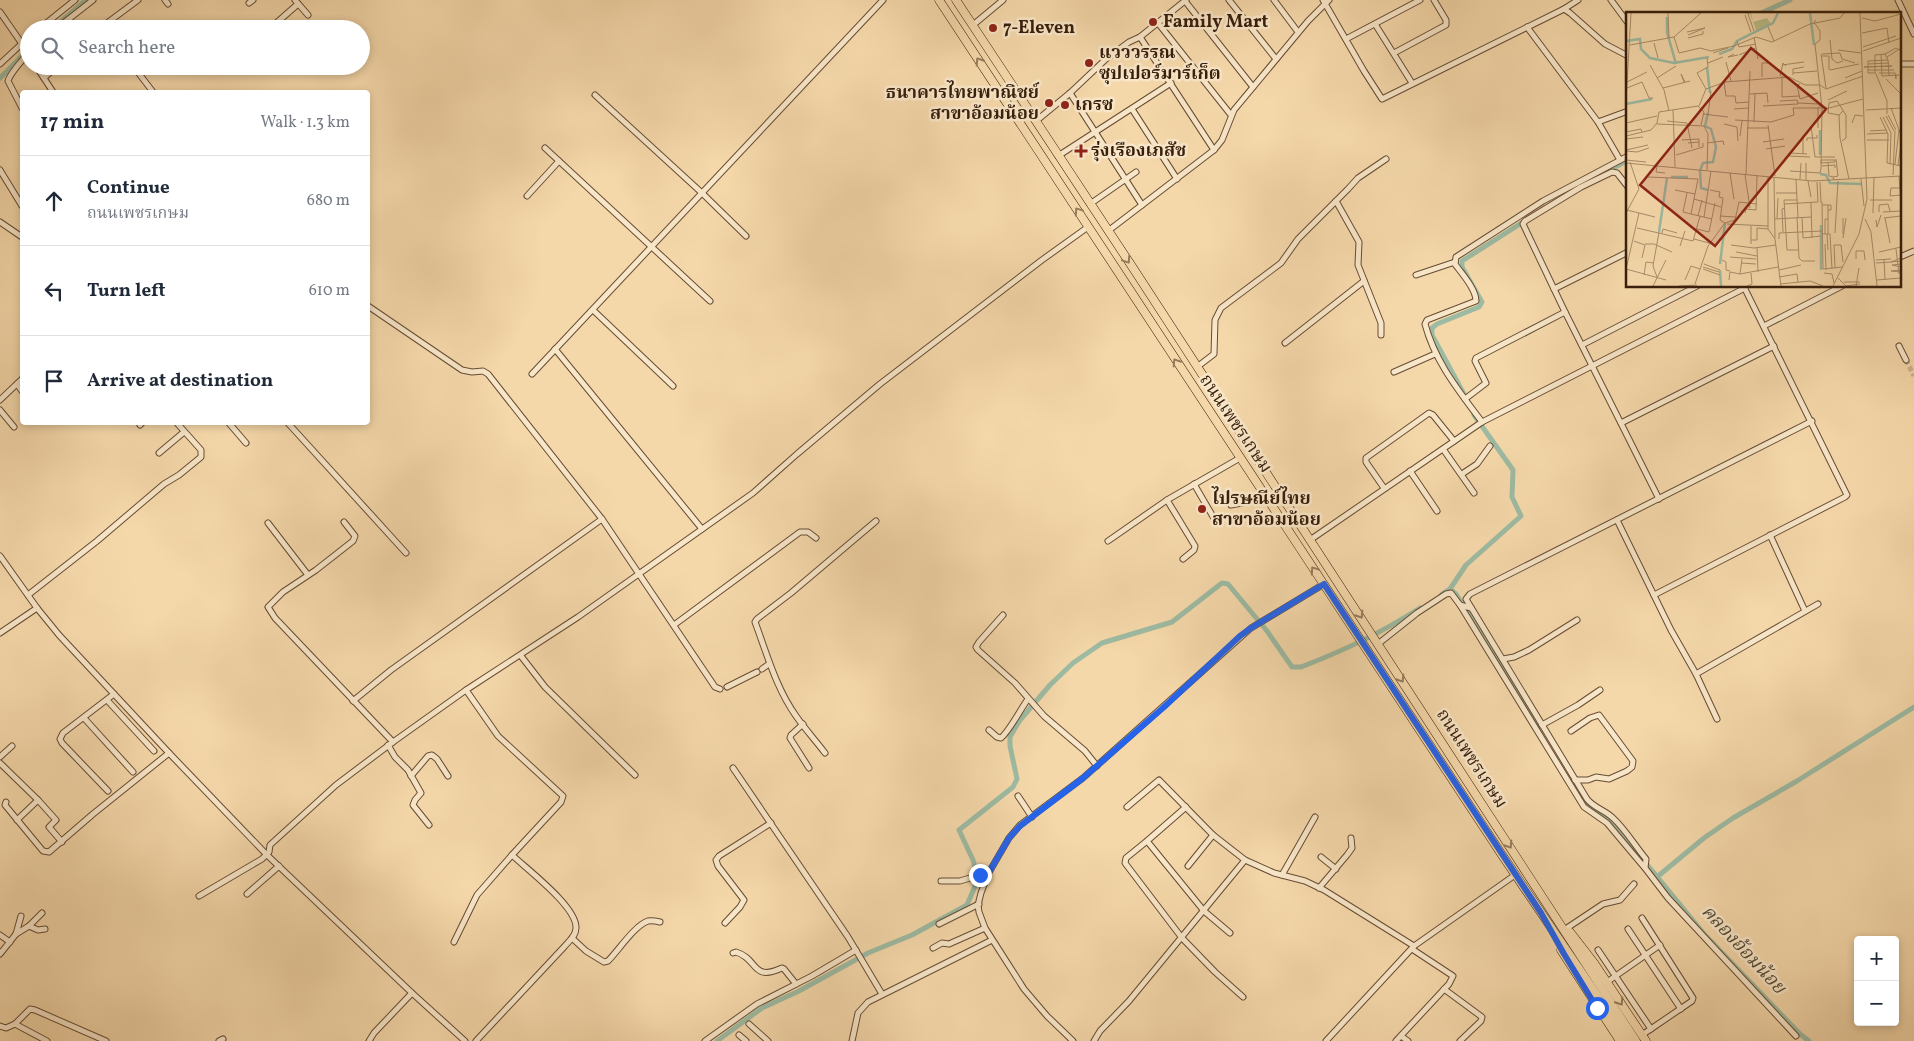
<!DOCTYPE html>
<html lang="en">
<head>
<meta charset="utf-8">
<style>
  :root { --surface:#fff; --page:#f2f2f3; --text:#1f2937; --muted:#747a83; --line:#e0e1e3 }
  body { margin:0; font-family:Vollkorn,"Noto Serif Thai",serif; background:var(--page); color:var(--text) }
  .controls { position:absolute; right:15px; bottom:15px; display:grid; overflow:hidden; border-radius:5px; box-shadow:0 2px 8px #0003 }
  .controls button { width:45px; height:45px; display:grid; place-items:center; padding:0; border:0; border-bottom:1px solid var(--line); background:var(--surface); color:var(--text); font:25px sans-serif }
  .stop { position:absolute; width:15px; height:15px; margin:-11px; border:4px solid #2563eb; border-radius:50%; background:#fff }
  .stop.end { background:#2563eb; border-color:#fff; box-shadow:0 1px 5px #0008 }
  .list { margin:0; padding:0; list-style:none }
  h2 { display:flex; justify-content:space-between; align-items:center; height:65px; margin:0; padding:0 20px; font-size:21px }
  h2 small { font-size:16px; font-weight:400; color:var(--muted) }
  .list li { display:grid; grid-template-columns:32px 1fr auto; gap:15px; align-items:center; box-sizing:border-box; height:90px; padding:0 20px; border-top:1px solid var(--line) }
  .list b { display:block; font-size:19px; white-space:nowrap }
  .list p { margin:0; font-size:16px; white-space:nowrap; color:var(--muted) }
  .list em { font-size:16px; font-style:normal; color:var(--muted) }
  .icon { flex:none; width:28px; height:28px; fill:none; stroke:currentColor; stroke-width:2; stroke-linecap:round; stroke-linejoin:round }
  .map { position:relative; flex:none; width:1914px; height:1041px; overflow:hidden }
  .search { position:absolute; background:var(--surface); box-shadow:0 2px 8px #0003; left:20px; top:20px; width:350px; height:55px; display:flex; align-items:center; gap:12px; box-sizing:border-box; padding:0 18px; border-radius:28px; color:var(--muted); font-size:19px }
  .panel { position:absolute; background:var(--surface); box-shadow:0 2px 8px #0003; left:20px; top:90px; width:350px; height:335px; border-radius:5px }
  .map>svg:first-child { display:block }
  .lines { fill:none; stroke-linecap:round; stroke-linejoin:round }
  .canal { stroke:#9dbba3; stroke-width:5 }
  .street-tunnel { stroke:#cfb38a; stroke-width:5; stroke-dasharray:5 2.5; stroke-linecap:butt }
  .street-casing { stroke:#664c34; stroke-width:7 }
  .primary-casing { stroke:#371e0c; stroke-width:9 }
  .street { stroke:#f8e6c8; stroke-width:5 }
  .primary { stroke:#f5d8aa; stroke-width:8 }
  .oneway { stroke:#967b5b }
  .route { stroke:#2563eb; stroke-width:6 }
  .poi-dot { fill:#8f2418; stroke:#f8e6c8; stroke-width:2 }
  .labels { text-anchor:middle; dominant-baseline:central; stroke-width:5; stroke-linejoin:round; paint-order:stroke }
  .poi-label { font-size:18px; font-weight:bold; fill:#371e0c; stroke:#f8e6c8; text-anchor:start }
  .street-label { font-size:18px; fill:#371e0c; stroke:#f8e6c8 }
  .water-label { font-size:19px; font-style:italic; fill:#564d39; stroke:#f8e6c8 }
  .inset-river { fill:none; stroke:#9dbba3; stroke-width:2.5 }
  .inset-road { fill:none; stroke:#a98e6b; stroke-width:1 }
  .view { fill:#8f2418; fill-opacity:0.15; stroke:#8f2418; stroke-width:2.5 }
  .inset-edge { fill:none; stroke:#371e0c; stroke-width:2.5 }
</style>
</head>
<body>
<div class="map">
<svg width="1914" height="1041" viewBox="0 0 1914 1041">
  <rect width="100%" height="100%" fill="#f5d8aa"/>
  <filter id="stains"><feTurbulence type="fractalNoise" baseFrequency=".004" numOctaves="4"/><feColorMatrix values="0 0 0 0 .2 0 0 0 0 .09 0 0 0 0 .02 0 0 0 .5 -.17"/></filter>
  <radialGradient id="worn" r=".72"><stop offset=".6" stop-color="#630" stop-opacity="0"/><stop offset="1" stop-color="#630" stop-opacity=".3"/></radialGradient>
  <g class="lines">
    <g class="canal">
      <polyline points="1759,14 1790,0"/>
      <polyline points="52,29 86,0"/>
      <polyline points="0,78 28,50"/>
      <polyline points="1589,181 1628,160"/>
      <polyline points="1465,396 1432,335 1432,328 1437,324 1479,307 1482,302 1462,267 1462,261 1526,220"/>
      <polyline points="1450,589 1456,594 1538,727"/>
      <polyline points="1442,594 1450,589 1466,565 1521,516 1512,497 1513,470 1474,415"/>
      <polyline points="1579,794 1588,807 1612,822 1705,935 1800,1034 1809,1041"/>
      <polyline points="1657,877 1704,838 1733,818 1797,781 1914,707"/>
      <path d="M717,1041l45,-33 37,-17 69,-38 44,-18 55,-30 11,-26 -5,-19 -14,-30 54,-43 4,-8 -7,-33v-9l10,-17 30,-35 23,-22 29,-20 70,-21 50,-39 6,1 39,47 25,36h9c44,-17 78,-33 119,-59"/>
    </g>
    <polyline class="street-tunnel" points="1906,360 1914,376"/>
    <g class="street-casing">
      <g id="street">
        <polyline points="165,0 168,4"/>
        <polyline points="295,0 308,15"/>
        <polyline points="1229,0 1276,59"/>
        <polyline points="1274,0 1298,32"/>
        <polyline points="1323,0 1364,71 1382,99 1564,9 1570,13 1605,44 1628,56"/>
        <polyline points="1611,0 1628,23"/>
        <polyline points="1898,0 1914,34"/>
        <polyline points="1185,1 1253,87"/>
        <polyline points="249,3 253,0"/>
        <polyline points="1564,9 1578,0"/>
        <polyline points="0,12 29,54"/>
        <polyline points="1158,23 1231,115"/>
        <polyline points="1375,24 1412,83"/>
        <polyline points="274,25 298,4"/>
        <polyline points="973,25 1003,0"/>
        <polyline points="1527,27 1598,122 1620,160"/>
        <polyline points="39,29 75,0"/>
        <polyline points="56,29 93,0"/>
        <polyline points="99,29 138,0"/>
        <polyline points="1140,37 1214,150"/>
        <polyline points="1346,39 1420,0"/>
        <polyline points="1394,53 1446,25 1446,20 1434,0"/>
        <polyline points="0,64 29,37"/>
        <polyline points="1900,64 1914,64"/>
        <polyline points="36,66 53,92"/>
        <polyline points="137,71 153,92"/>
        <polyline points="44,78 57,66"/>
        <polyline points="1070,93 1142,205"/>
        <polyline points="595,95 702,193 746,236"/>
        <path d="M22,108l-14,-27c2,-8 15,-21 21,-29"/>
        <polyline points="1132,109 1177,179"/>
        <polyline points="1036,121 1070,93 1106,59 1129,42 1140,37 1186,0"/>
        <polyline points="1598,122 1628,111"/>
        <polyline points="545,148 710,301"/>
        <polyline points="1058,156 1171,83"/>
        <polyline points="0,170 22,206"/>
        <polyline points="1628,187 1617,173 1612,172 1581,187 1525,221 1523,224 1565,312 1659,499"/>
        <polyline points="527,196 559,161"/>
        <polyline points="1336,201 1359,242 1358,265 1381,323 1381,335"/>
        <polyline points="1090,204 1136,172"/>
        <polyline points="0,222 22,237"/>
        <polyline points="1108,231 1214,150 1222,140 1234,110 1308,21 1329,0"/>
        <polyline points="1900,257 1914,251"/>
        <polyline points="1416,275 1455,262"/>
        <polyline points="1554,289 1628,252"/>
        <polyline points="368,306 462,370 472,372 483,371 488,374 602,519 715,687 720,689"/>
        <polyline points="593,310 673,386"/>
        <polyline points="1764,326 1842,286"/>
        <polyline points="1285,343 1364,281"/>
        <polyline points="1582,345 1697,286"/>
        <polyline points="1899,346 1906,360"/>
        <polyline points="555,349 702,529"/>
        <polyline points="1197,367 1214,354 1215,320 1221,308 1281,263 1298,239 1348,189 1358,178 1386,159"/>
        <polyline points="1394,372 1435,354"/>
        <polyline points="532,374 883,0"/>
        <polyline points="17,384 22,391"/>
        <polyline points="1465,399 1486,383 1475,361 1476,358 1565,312"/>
        <polyline points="0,400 22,379"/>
        <polyline points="0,410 14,427"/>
        <polyline points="228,422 246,443"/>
        <polyline points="287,422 406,553"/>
        <path d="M1482,422c-23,-31 -47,-60 -57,-98l2,-4 49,-19c0,-12 -14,-27 -21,-37l1,-7 87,-56 85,-45"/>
        <polyline points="1621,423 1774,346"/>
        <polyline points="140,425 143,422"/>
        <polyline points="1443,449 1474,493"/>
        <polyline points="159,453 184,432"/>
        <polyline points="1410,471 1437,511"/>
        <polyline points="1462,474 1477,464 1490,446"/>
        <polyline points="1194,484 1215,520"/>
        <polyline points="1384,488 1366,462 1366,458 1429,413 1433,415 1454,441"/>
        <polyline points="1167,500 1195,546 1194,550 1183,559"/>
        <polyline points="1231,505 1247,502 1263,492"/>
        <polyline points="1617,520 1671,630 1696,674 1717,719"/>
        <polyline points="344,522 355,536 353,541 316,570 283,592 268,607 275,618 393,742"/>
        <polyline points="268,523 308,575"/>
        <polyline points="1770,535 1805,611"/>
        <polyline points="1310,540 1482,422 1745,288"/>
        <polyline points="1108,541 1167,500 1240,458"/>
        <polyline points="0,556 37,608 59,635 169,753 267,855 412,993 465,1041"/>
        <polyline points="28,595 97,541 164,484 179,475 201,457 201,450 176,422"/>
        <polyline points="1654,595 1845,497 1847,495 1744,287"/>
        <polyline points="1460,605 1584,807 1607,823 1644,867"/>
        <polyline points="1003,615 979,642 976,647 978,650 1015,683 1044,716 1085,751 1097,766"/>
        <polyline points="674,625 800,532 808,532 816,538"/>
        <polyline points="0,633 37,608"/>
        <polyline points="1378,644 1417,613 1446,594 1451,593 1460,605 1471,608"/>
        <polyline points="521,656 545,687 635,775"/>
        <polyline points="1503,659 1514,657 1529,650 1577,620"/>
        <polyline points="762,669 769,664"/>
        <polyline points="1696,674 1818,604"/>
        <polyline points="727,687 757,672"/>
        <path d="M466,690l32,46 65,60 -2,6 -49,53c16,15 65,52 64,73 0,8 -7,13 -12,19l-88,94"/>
        <polyline points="107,700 154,751"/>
        <polyline points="353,701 391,670 602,519"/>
        <polyline points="84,718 133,772"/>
        <polyline points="803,724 791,735 790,738 809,768"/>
        <polyline points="1542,725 1578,705 1600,690"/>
        <path d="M989,730l8,7 4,1c9,-8 19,-28 27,-39"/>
        <polyline points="1571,731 1590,718 1599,715 1633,761 1632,767 1627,771 1609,779 1596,777 1588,780 1575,780"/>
        <polyline points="388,745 395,757 408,770 421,793 415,800 413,805 429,825"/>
        <path d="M825,753c-9,-12 -20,-24 -29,-37 -20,-28 -29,-62 -41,-94l2,-3 34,-26 85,-72"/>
        <polyline points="0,757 12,746"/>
        <polyline points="0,763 38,800 17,820"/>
        <polyline points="733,768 848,937 882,994"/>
        <polyline points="411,776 428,756 432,755 437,759 448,776"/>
        <polyline points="108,791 62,743 60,739 63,733 114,694"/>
        <polyline points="1018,796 1032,817"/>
        <polyline points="38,800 56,820 49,827 62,842"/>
        <polyline points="6,802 5,805 43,851 49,852 93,814 169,753"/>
        <polyline points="1127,807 1159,780 1213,835 1245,860 1274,873 1305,881 1324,890 1414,946"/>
        <polyline points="1186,807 1147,841 1204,911 1230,933"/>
        <polyline points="1147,841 1126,858 1125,863 1182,938 1215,972 1243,997"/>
        <polyline points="1321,857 1336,869"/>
        <polyline points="1188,866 1213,835"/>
        <polyline points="1282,875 1315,817"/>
        <polyline points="941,881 960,881 980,875 988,874"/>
        <polyline points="1319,888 1347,855 1352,848 1351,838"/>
        <polyline points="247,894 279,866"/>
        <polyline points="199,896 262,859 269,852 270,845 336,785 393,742 466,690 578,617 753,493 797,454 880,384 1042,260 1088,227"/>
        <polyline points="725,923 740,907 744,900 718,866 716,860 719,856 771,823"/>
        <polyline points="939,924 979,904"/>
        <polyline points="29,926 38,930 45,929"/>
        <polyline points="1567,928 1603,904 1620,900 1634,884"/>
        <polyline points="1628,929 1681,1009"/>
        <polyline points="16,934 21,916"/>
        <polyline points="0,935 10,942"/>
        <path d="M572,938l14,13 18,11 4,-1c10,-10 27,-36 40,-40 4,-1 8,0 12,1"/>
        <polyline points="454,942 477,895 512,855"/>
        <polyline points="933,948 942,943 949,944 985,928"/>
        <polyline points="1598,950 1651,1029"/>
        <path d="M733,953l3,-1c23,7 15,30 46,16l2,1 12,15"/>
        <polyline points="0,954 16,934 29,926 42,913"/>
        <polyline points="1607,982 1660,945"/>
        <polyline points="1444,989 1482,1017 1481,1021 1460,1041"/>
        <polyline points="15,1024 30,1009 35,1010 106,1041"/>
        <polyline points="749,1024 768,1041"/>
        <polyline points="0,1026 6,1028 15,1024 47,1041"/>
        <polyline points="739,1035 746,1041"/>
        <polyline points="1642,1035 1692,1001 1693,998 1642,918"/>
        <polyline points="1401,1036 1408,1041"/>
        <path d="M1796,1036l-128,-138 -23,-30 1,-9c-11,-13 -20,-29 -33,-41 -8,-8 -19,-10 -26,-19l-121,-200 4,-5 342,-173"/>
        <polyline points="219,1041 223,1039"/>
        <polyline points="369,1041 374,1033 412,993"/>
        <polyline points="705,1041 757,1004 812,976 856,950"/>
        <polyline points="852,1041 858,1013 868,1002 992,940"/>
        <polyline points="1073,1041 1047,1016 1024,989 985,928 979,912 978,905 981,893 988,874 1009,838 1020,825 1083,778 1251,628 1324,584"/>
        <polyline points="1094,1041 1100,1031 1129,1001 1245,860"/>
        <polyline points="1326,1041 1414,946 1515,875"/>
        <polyline points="1396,1041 1449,984 1453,976 1412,949"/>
      </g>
    </g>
    <g class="primary-casing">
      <g id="primary">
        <polyline points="939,0 1502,855 1628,1041"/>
        <polyline points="956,0 1133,268 1636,1041"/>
        <polyline points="1570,932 1594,963 1646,1041"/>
        <polyline points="1561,950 1620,1041"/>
      </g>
    </g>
    <use href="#street" class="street"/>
    <use href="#primary" class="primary"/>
  </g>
  <defs><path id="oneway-chevron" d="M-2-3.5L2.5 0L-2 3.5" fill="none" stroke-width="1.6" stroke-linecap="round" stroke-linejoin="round" transform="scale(1.25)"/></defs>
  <g class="oneway">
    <use href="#oneway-chevron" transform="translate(979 61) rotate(-123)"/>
    <use href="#oneway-chevron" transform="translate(1078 211) rotate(-124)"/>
    <use href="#oneway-chevron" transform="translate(1127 260) rotate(56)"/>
    <use href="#oneway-chevron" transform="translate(1176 362) rotate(-123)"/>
    <use href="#oneway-chevron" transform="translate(1314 570) rotate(-124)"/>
    <use href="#oneway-chevron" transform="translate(1360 615) rotate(57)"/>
    <use href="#oneway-chevron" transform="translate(1401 679) rotate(57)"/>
    <use href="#oneway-chevron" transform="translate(1509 845) rotate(57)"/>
    <use href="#oneway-chevron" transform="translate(1620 1002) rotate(57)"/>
  </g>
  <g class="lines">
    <polyline class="route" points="980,875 988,874 1009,838 1020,826 1083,778 1164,707 1240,636 1251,628 1324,584 1541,913 1564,954 1597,1008"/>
  </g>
  <g class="poi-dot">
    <circle cx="1153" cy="22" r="5"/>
    <circle cx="993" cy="28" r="5"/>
    <circle cx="1089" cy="63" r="5"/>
    <circle cx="1049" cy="103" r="5"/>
    <circle cx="1065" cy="105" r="5"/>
    <path d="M1078.5 143.5h5v5h5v5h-5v5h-5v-5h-5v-5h5z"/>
    <circle cx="1202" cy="509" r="5"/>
  </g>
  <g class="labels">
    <g class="poi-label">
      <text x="1163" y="22">Family Mart</text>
      <text x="1003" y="28">7-Eleven</text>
      <text x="1099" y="53">แวววรรณ<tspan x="1099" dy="21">ซุปเปอร์มาร์เก็ต</tspan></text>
      <text x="1039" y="93" text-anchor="end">ธนาคารไทยพาณิชย์<tspan x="1039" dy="21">สาขาอ้อมน้อย</tspan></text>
      <text x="1075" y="105">เกรซ</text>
      <text x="1091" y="151">รุ่งเรืองเภสัช</text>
      <text x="1212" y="499">ไปรษณีย์ไทย<tspan x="1212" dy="21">สาขาอ้อมน้อย</tspan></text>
    </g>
    <g class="street-label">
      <text transform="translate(1235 424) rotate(56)">ถนนเพชรเกษม</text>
      <text transform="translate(1471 759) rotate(57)">ถนนเพชรเกษม</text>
    </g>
    <g class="water-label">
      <text transform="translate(1743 950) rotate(47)">คลองอ้อมน้อย</text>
    </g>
  </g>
  <g transform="translate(1626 12)">
    <rect width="275" height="275" fill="#f5d8aa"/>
    <path d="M125,1l2,9 14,-4 4,6 -14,8 -7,-18h-8z" fill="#bbbf8a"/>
    <path class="inset-river" d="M184,1l4,32M41,5v15l9,32M0,29l14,-2 1,10 9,9 24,5 35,-6M93,42l13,-5 5,-8 36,-18 5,-10M81,55l3,26M0,92l26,-5M82,101l-3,13 6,3 5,18 -3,15 -10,1 -3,8 1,17 7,2M194,143v-25M194,162l6,1 4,8 32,1M45,165h17M33,220l8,-54M94,252l5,-41M94,258l1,16M195,258v-45"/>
    <path class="inset-road" d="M42,1l1,25M122,2l6,17M119,3l6,17M236,6l13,3 26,-7M142,15l6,14M61,20l18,-4 -17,7M236,21l25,-5 2,15M48,25l5,16 21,-5 11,3 23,-5 22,-9 16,5 38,-18 30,-6 4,-5M128,25l4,22M62,26l15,-4v-3M204,28l2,19 5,4 6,-2M111,29l2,6 17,-3M28,31l4,15M4,33l44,-8 27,-24M237,35l33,-11M212,38l23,3M237,39l38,-13M87,41l15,-5M108,42l-6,3 10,-2M195,42l5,34M196,42l18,-1 2,6 13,4M255,42l1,22 17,-1M259,42l11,-6 5,3M113,43l17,-7M196,44h7v14M261,45l14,-9M100,50l5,19M82,51l15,-6M242,52l21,-1M24,53l14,25 5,21M156,53l22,-3M238,55l28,-1 -28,1M204,58l29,-6M242,58h26M167,61l24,-2M249,61v-18l10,-1 3,6M250,61h-8v-12l20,-1 1,16M253,61h16l1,6v-5M250,62l11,27v13M167,63v-6l11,-2M154,64l3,-13 3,3M156,64v21l17,-1M136,65v-14h6M31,66l19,-12M219,66l17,-7M260,67l15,15M1,70l20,-10M58,70l-3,-8 4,8M98,70l2,14h9l1,7 13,-1M174,72l-3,1 3,14 18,-6M1,76l15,-6 7,16h4M37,76l27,-7M80,77l-9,-16 11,-6 -1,-9M124,82l17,-1 1,10M202,88l19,-9M0,89l5,-88M154,89l17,-1 1,4M172,91l21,1 1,3M73,94l7,-17 19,-7 64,-5 16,8h15l6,4 37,-13M137,94l35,-2M192,95v21M265,96l10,27M108,97l15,-1M47,98l2,57M240,98l35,-2M217,99l-4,4 1,23 9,41M77,102l25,3M82,103l3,-24M213,103l-11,-2 1,-10 8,-2 9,14v23l-4,3M262,103l8,15M260,104l8,15M254,105l8,17 -1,29 14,3M257,105l8,16 -1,31M109,108l36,2 23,-7 -1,-7h36l34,-9M41,109l20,2 5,25M128,110l1,-29M0,111l31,-7M226,111l3,-8 8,1M31,112l47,2 4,8 -1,36M98,112l13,3 1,14M142,113l7,51M185,114l4,31h20M121,116h22M244,119l17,-1M0,120l15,-3 1,3M241,122l21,-1M0,124l25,-6 6,-7 2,-11 39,-6 6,6 -3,13M114,124l2,-15M177,126v16M0,127l17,-2M56,128l17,-1v3M241,128h22M181,129v-3h10v-3M137,130l21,-3M62,131l11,-1v5M81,131l16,-2 1,4M140,137l19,-3M0,138l22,-5M0,139l11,1 12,-4M164,141l17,1M50,143l27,-8v-4M163,144l21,1M0,148l20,2M195,148h14v2l-14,1zM0,151l186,18 89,-5M202,151l1,13 4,1 1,3M269,152l4,-34M272,153l3,-20M31,154l-1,6 9,1M196,154l13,-1v3M164,159l30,2 1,-4 1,-61 -7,-64 5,-4v-9l-6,-9 2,-2M104,161l4,26M120,162l4,-103M119,163l5,33M267,163l2,-44M273,164l2,29M22,165l50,2 -7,35M142,165v52l7,10 6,47M207,165l5,-1 -2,-17M148,166l1,60M174,167l1,-16M235,167l3,27M170,168l2,37M180,168v-17M182,169l3,16M191,170l1,20M194,170l1,21M275,176h-10l-1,8 11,-1M49,178l20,4M84,178l10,2 -1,5 4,1 -3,22 5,3M61,181l-4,19 29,7M150,181h21M68,187l27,8M171,188h-13l3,50h11M244,188h22M196,190l1,67 19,-2M185,191l1,35M158,192l34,-2M196,193h9v5h-3M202,193v29M1,198l28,7M253,200v-7l9,-1 2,7M257,200l18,-1M0,201l13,-24 -9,-27M119,201l1,-4 10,1 1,-34M247,201l1,-35M72,204l4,-16M94,204l15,1M78,205l7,-46M171,205l2,41 3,3h13M176,205l1,21 18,-2M151,206l1,-20M217,206v16M258,206l17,-2M259,206l5,25M149,207l36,-2M239,207l6,13 6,54M250,208l1,7 4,-12M101,212l41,2M11,216l56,13 7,-25M71,217l12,3 6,-29M157,220l-1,-23 3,-1M36,221l1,-4 14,4M209,221l3,-52M197,222h7l2,35M199,222v-15h3M201,222l1,16M217,226l3,-20M68,227l15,4M153,227v-6l43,-2M125,228h6v-12l11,1M8,229l11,4 -3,13M19,232h9l18,8M125,232v-18M199,232l1,26M105,233l23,3 22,-3M54,234l5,-15M131,236l1,24M270,237l3,25M110,240l21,4M253,240l22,-5M104,245l26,2M275,246l-10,4 10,-1M230,247v-8h8l1,9M96,248l4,2v8l4,1M250,248l15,-1M258,248l1,19M115,251l15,1M250,251l15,-1M78,252l16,6M275,252l-9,1 9,2M77,255l16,5M209,256l-1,-23h7l2,17M0,257l13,-56M0,257l40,11M77,257l17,6M153,258l22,-5M275,258l-10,1 10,1M198,261l8,1 2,9M114,262l2,-15M18,263l2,-13 8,1M31,265l-4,-11 6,-34M153,265l18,-3 1,8M212,266l8,8 14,-2M59,268l6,-14 9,3M103,268l1,-8 10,2 38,-7M251,268l24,-2M218,270h16M69,272l13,-38 17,-23 10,-3 4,-18 18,2M154,272l30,-3 13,5M27,274l13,-26M53,274l18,-1M121,274l5,-2 -1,-11M207,274l26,-52 8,-35 -7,-186M230,274l3,-18"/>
    <path class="view" d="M125,36l75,61 -111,137 -75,-61z"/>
    <rect width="275" height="275" class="inset-edge"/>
  </g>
  <rect width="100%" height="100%" filter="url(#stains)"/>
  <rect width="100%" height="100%" fill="url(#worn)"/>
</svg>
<div class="controls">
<button>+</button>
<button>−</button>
</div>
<div class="stop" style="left:1597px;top:1008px"></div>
<div class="stop end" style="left:980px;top:875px"></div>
<div class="search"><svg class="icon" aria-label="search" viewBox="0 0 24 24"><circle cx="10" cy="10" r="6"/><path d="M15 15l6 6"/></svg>Search here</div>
<section class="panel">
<h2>17 min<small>Walk · 1.3 km</small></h2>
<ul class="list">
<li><svg class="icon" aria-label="ahead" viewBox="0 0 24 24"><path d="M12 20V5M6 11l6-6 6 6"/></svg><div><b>Continue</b><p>ถนนเพชรเกษม</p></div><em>680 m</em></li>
<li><svg class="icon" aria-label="left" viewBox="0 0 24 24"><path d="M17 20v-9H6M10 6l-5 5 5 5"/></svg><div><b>Turn left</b></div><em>610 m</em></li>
<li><svg class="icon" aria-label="arrive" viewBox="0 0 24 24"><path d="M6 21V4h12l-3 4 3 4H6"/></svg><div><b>Arrive at destination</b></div></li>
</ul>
</section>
</div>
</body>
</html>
